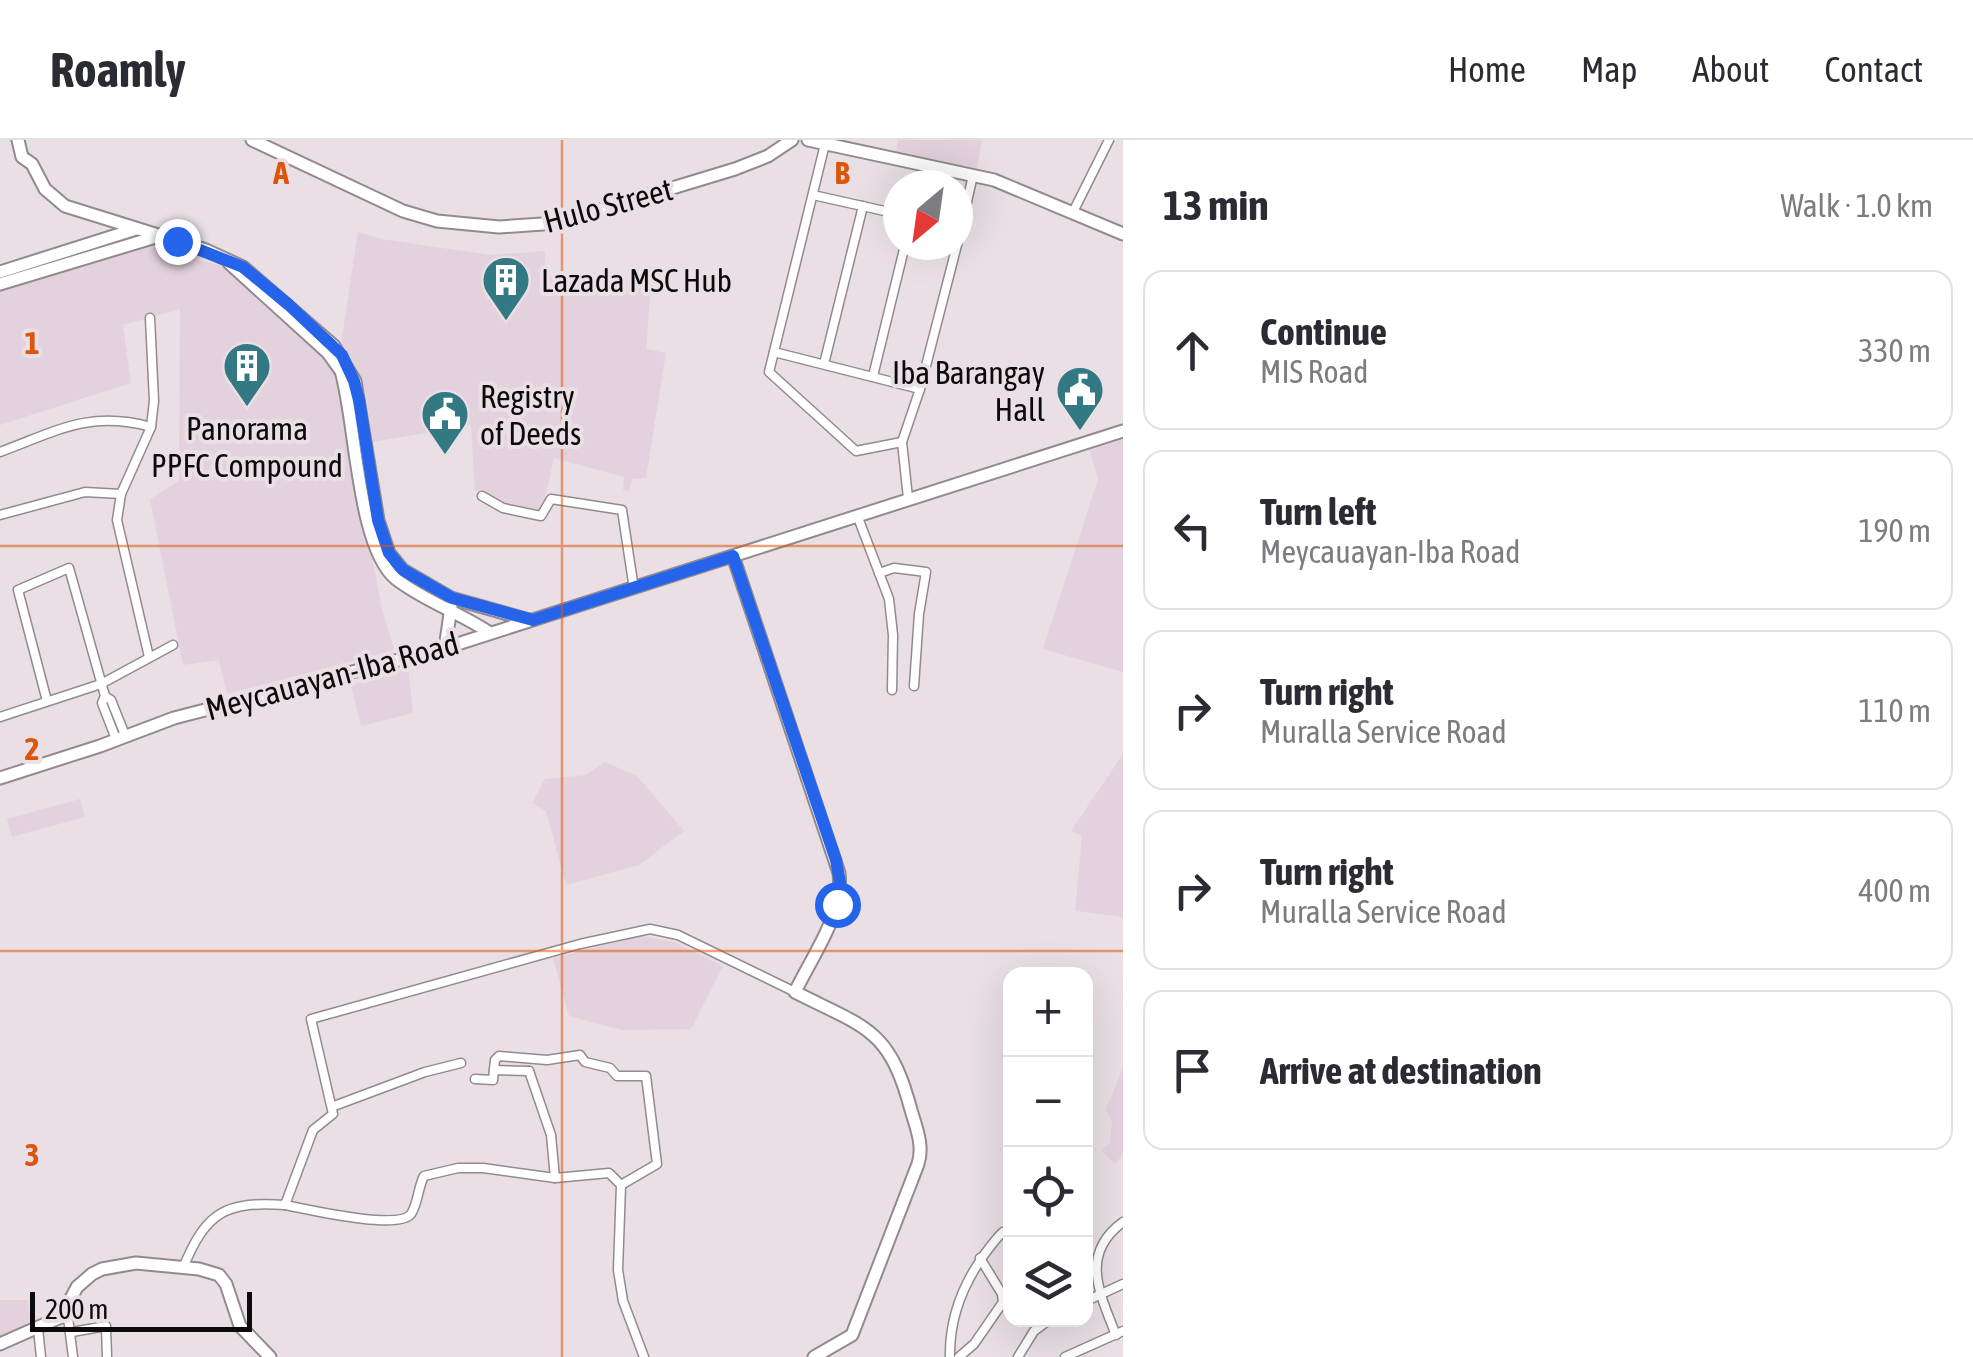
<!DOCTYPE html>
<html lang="en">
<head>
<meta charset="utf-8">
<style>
  :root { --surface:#fff; --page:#f2f2f3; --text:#2b2b33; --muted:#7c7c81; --line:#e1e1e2 }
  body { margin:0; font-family:"Asap Condensed",sans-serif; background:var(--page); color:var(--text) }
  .controls { position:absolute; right:30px; bottom:30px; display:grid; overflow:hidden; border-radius:20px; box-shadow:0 10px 40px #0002 }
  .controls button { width:90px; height:90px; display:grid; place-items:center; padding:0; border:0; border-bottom:2px solid var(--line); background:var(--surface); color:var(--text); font:50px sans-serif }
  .compass { position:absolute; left:883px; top:30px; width:90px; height:90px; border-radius:50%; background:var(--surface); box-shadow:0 10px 40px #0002; rotate:209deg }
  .scale { position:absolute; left:30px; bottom:25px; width:222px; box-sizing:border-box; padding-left:10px; border:5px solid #0d0a0c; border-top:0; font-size:28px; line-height:35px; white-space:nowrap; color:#0d0a0c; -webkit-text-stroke:8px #e9dfe5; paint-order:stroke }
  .stop { position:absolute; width:30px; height:30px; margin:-22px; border:8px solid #2563eb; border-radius:50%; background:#fff }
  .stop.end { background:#2563eb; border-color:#fff; box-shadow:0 2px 10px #0008 }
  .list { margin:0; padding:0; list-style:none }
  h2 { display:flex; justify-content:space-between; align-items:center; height:130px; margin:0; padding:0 40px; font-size:42px }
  h2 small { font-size:32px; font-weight:400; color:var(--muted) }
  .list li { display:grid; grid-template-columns:65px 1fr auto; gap:30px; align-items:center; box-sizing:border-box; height:160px; margin:0 20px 20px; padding:0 20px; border:2px solid var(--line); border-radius:20px }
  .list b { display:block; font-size:38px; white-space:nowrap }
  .list p { margin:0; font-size:32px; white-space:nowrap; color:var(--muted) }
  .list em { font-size:32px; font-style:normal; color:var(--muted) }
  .icon { flex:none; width:55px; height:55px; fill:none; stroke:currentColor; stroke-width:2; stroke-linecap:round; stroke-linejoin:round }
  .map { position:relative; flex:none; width:1123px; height:1217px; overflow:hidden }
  header { display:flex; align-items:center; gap:60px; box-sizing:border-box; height:140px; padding:0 50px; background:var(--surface); border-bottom:2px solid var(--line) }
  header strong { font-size:48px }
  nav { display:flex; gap:55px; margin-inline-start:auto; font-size:35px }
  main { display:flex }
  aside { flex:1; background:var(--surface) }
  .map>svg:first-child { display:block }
  .built { fill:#e3d2dd }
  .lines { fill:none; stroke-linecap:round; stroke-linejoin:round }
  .street-casing { stroke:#928a8f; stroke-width:11 }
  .secondary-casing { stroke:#928a8f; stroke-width:15 }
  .street { stroke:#fff; stroke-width:8 }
  .secondary { stroke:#fff; stroke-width:11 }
  .route { stroke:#2563eb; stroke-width:12 }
  .grid { fill:none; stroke:#dd550c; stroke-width:2.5; stroke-opacity:0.55 }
  .labels { text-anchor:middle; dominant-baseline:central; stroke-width:8; stroke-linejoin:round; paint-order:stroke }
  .street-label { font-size:32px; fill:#0d0a0c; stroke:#e9dfe5 }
  .poi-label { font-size:32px; fill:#0d0a0c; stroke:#e9dfe5; text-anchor:start }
  .grid-label { font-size:32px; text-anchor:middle; font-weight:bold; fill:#dd550c; stroke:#e9dfe5; stroke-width:8; stroke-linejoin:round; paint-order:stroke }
</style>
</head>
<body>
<header>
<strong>Roamly</strong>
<nav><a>Home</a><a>Map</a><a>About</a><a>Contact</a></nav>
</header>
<main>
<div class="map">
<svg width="1123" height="1217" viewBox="0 0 1123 1217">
  <rect width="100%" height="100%" fill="#e9dfe5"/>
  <g class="built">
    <polygon points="898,0 982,0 977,29 896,12"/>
    <polygon points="358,92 381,99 491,115 545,111 545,136 589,143 592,132 651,145 646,209 666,213 646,338 632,339 629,351 623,350 624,337 554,318 542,372 503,366 475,350 471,285 373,302 365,251 354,223 341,204"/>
    <polygon points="138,107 155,108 225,127 330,223 337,234 382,468 394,510 227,554 219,520 183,525 150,359 179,341 180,169 123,185 131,243 0,285 0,148"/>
    <polygon points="1123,297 1123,532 1043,509 1098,339 1089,309"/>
    <polygon points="408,526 413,573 361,586 351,545"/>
    <polygon points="1123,614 1123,777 1075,771 1082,696 1071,691"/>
    <polygon points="604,622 636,635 684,691 639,725 566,745 546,671 532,663 545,639 586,635"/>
    <polygon points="80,659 85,677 12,697 7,679"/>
    <polygon points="641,796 674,802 723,826 691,889 622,890 569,876 553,818"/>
    <polygon points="1123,928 1123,1015 1114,1024 1102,1010 1110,1003 1112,982 1106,969"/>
    <polygon points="0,1160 28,1160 31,1188 0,1198"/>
  </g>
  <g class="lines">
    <g class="street-casing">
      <g id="street">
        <polyline points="825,4 769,232 856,311 902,302"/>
        <polyline points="813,55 898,74"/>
        <polyline points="1072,74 1109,0"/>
        <polyline points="958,102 973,35"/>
        <polyline points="774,212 920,249"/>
        <polyline points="824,224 863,66"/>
        <polyline points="873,236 905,105"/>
        <path d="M0,312c57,-21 89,-42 151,-25"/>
        <polyline points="482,356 503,368 541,376 551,359 622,370 634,449"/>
        <polyline points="908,358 902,302 920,249 957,105"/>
        <polyline points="0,375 85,352 121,354"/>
        <polyline points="857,375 889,459 893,495 892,550"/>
        <polyline points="879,433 894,428 926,432 919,474 914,546"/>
        <polyline points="149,517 117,380 121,354 151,287 154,261 150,178"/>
        <polyline points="105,556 111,560 125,595"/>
        <polyline points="47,561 18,450 69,428 105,556 102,563 116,599"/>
        <polyline points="0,577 101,544 173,505"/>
        <polyline points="494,930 529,931"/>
        <polyline points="529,931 551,995 555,1038"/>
        <polyline points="475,939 493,940 495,920 499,916 547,920 580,915 585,922 610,928 617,936 646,936 657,1024 621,1045"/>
        <polyline points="334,966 425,932 461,923"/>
        <path d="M285,1065c22,4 113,26 126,9 7,-10 7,-27 13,-38l34,-8h25l72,10 54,-5 12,12 -3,85 5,31 21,56"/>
        <path d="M183,1128c23,-56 42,-67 102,-63l28,-75 20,-16 -22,-95 269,-75 70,-15 28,6 117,57"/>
        <polyline points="1086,1161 1123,1144"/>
        <polyline points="67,1170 73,1217"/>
        <polyline points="38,1189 41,1217"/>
        <polyline points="72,1192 106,1186 107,1217"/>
        <path d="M1116,1195c-16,-41 -37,-81 7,-113"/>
        <path d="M950,1217c-1,-46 19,-86 48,-120l5,-5 8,2"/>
        <polyline points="959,1217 974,1204 1003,1162 1002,1154 980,1118"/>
        <polyline points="1018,1217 1034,1191 1049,1180"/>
        <polyline points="1065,1217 1123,1191"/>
      </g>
    </g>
    <g class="secondary-casing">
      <g id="secondary">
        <polyline points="18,0 22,17 32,24 45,49 65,66 206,110 243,127 334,206 355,241 378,380 389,413 403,430 451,458 529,480"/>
        <polyline points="252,0 403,71 437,81 499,87 557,83 735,29 768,16 792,0"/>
        <polyline points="808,0 994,40 1123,94"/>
        <path d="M229,123l99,90 13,18c15,51 16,176 55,208 28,22 65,34 94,54"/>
        <polyline points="0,132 136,89"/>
        <polyline points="0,144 159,96"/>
        <path d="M733,416l106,317c5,41 -27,83 -44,119 70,36 94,35 116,118 5,17 13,36 7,54l-66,171 -38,22"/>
        <polyline points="445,508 451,467"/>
        <polyline points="0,638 100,606 174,578 445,508 1123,291"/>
        <polyline points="0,1204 61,1177 77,1147 92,1134 102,1129 136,1123 199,1129 219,1135 226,1144 240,1186 270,1217"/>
      </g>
    </g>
    <use href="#street" class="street"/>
    <use href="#secondary" class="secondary"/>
  </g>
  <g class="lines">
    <polyline class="route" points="177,101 243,127 289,165 342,215 354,241 359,260 378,380 389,413 403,430 452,458 533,480 733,416 836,720 841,748 837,764"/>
  </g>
  <path class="grid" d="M562,0v1217M0,406h1123M0,811h1123"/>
  <defs>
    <g id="building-pin" transform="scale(2.5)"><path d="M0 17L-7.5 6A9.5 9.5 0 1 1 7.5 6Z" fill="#327983" stroke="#e9dfe5"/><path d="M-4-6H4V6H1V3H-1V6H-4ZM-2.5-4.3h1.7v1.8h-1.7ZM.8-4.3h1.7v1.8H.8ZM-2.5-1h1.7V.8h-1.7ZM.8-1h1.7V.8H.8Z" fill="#fff"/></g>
    <g id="civic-pin" transform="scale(2.5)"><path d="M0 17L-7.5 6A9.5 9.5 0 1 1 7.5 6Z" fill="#327983" stroke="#e9dfe5"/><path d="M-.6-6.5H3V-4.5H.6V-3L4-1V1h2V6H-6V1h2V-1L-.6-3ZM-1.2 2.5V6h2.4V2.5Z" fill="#fff"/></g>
  </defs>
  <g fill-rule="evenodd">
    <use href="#building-pin" x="506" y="140"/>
    <use href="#building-pin" x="247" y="226"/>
    <use href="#civic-pin" x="1080" y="250"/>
    <use href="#civic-pin" x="445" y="274"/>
  </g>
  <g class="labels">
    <g class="street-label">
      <text transform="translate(608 65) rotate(-15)">Hulo Street</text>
      <text transform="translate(332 536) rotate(-15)">Meycauayan-Iba Road</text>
    </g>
    <g class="poi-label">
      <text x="541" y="140">Lazada MSC Hub</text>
      <text x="1045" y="232" text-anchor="end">Iba Barangay<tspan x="1045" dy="37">Hall</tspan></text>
      <text x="480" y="256">Registry<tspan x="480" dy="37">of Deeds</tspan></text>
      <text x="247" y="288" text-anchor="middle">Panorama<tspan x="247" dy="37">PPFC Compound</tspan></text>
    </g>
  </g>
  <g class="grid-label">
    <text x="281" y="44">A</text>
    <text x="842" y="44">B</text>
    <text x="32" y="214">1</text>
    <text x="32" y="620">2</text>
    <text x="32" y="1026">3</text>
  </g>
</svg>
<div class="controls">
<button>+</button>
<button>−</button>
<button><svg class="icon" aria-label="locate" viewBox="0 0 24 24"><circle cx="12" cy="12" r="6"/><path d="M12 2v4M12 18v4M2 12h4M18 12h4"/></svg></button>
<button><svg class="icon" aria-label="layers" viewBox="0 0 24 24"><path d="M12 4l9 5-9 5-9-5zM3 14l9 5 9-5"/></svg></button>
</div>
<svg class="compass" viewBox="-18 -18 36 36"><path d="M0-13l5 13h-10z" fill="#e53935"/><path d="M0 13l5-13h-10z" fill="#7c7c81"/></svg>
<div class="scale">200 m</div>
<div class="stop" style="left:837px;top:764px"></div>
<div class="stop end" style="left:177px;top:101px"></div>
</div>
<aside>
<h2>13 min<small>Walk · 1.0 km</small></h2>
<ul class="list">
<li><svg class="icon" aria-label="ahead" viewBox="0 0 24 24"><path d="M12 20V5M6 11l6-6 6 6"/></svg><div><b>Continue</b><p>MIS Road</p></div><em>330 m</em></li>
<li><svg class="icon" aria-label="left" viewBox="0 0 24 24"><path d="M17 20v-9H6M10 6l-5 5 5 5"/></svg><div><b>Turn left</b><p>Meycauayan-Iba Road</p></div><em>190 m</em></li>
<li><svg class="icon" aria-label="right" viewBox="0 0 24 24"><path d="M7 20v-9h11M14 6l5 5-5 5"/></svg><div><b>Turn right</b><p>Muralla Service Road</p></div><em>110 m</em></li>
<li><svg class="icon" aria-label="right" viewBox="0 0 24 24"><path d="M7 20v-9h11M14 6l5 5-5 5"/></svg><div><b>Turn right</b><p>Muralla Service Road</p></div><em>400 m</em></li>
<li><svg class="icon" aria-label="arrive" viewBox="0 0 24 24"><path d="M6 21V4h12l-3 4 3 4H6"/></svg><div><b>Arrive at destination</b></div></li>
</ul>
</aside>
</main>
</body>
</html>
